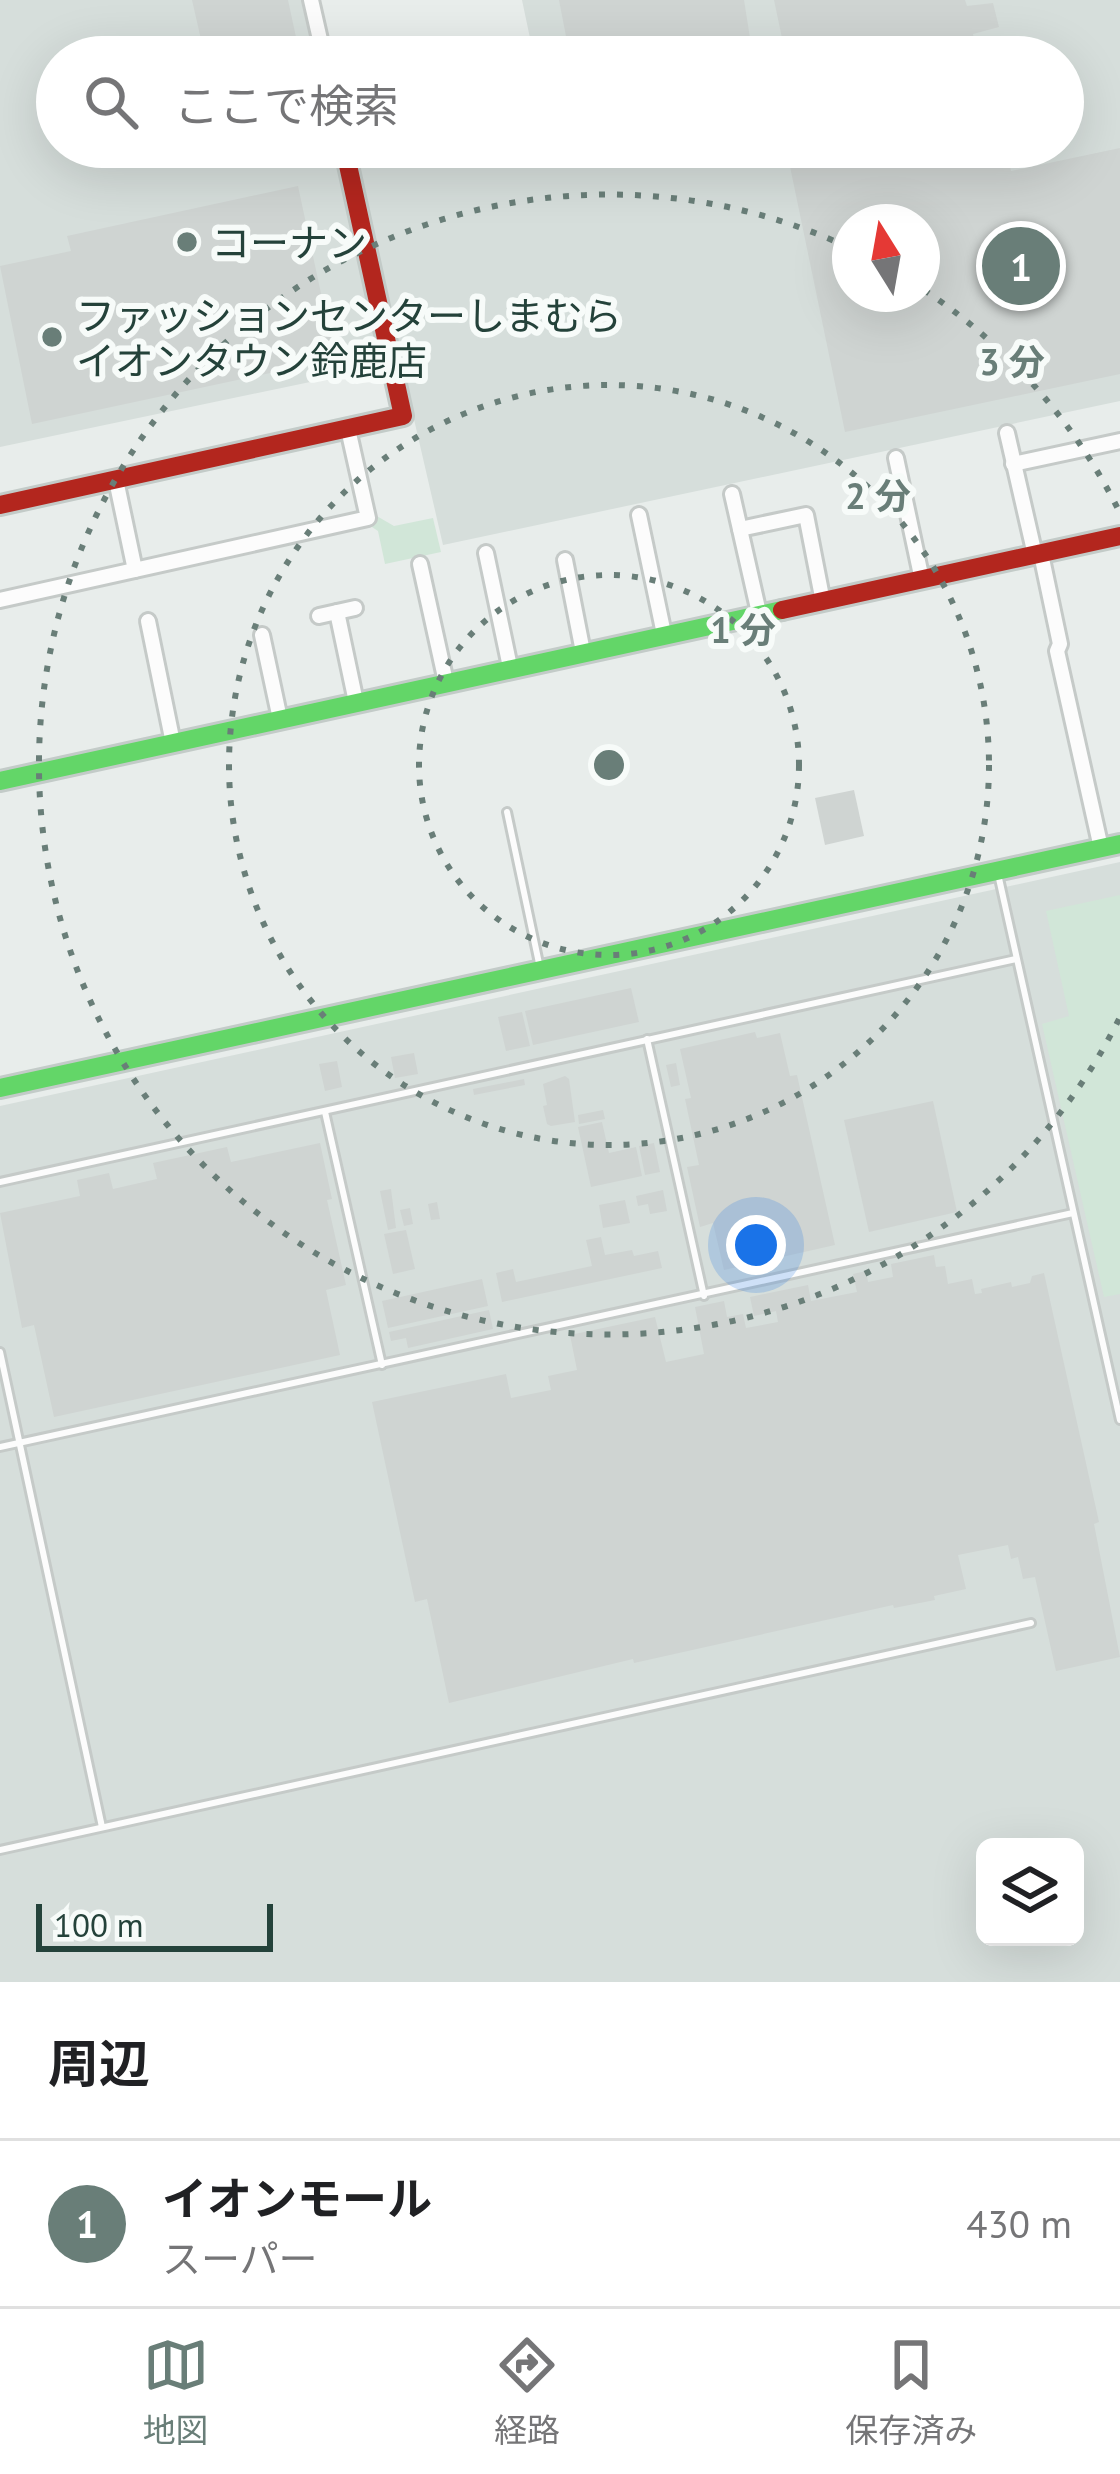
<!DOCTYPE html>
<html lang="ja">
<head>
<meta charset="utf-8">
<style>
  :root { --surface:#fff; --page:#f6f6f6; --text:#202124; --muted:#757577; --line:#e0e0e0; --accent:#697e78 }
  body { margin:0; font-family:"PT Sans","Noto Sans JP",sans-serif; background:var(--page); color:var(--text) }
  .controls { position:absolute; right:36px; bottom:36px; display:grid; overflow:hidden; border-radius:18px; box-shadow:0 12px 48px #0002 }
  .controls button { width:108px; height:108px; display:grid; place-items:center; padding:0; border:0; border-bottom:3px solid var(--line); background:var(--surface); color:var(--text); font:60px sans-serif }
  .compass { position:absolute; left:832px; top:204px; width:108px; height:108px; border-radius:50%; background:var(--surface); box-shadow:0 12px 48px #0002; rotate:349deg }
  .scale { position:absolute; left:36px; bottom:30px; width:237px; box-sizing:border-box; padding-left:12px; border:6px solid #24423a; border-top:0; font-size:33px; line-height:42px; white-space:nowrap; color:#24423a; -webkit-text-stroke:9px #f7fbf9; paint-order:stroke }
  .you { position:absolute; left:756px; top:1245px; width:42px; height:42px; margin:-30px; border:9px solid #fff; border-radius:50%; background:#1a73e8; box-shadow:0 0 0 18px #1a73e833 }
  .badge { display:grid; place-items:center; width:78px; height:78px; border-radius:50%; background:var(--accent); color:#fff; font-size:39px; font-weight:700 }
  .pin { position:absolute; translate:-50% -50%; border:6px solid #fff; box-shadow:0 3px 12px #0006 }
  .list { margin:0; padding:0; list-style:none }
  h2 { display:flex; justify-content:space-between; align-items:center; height:156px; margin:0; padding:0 48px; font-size:51px }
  h2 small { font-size:39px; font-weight:400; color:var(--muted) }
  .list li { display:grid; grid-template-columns:78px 1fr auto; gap:36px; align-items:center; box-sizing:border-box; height:168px; padding:0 48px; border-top:3px solid var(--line) }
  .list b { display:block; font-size:45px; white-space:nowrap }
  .list p { margin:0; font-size:39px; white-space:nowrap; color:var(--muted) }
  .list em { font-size:39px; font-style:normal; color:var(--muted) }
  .icon { flex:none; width:66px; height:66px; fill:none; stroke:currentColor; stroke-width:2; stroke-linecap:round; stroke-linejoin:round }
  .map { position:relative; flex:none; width:1120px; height:1982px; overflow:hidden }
  .search { position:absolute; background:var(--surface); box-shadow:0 12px 48px #0002; left:36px; right:36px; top:36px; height:132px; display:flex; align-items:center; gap:30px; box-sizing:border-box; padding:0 42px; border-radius:66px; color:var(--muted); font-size:45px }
  .sheet { height:324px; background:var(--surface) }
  nav { display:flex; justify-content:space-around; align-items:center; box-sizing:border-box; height:168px; border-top:3px solid var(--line); background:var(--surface); font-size:33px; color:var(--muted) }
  nav a { display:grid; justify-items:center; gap:6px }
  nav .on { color:var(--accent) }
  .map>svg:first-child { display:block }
  .built { fill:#d6dedb; fill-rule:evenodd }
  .green { fill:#d1e6d8 }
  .building { fill:#cfd4d2; fill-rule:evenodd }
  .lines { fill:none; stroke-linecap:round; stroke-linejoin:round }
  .lane-casing { stroke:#c5cac8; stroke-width:12 }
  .street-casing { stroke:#c5cac8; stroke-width:20 }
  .fast-casing { stroke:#c3cbc8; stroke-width:24 }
  .jam-casing { stroke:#c3cbc8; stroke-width:24 }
  .lane { stroke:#fcfcfc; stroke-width:6 }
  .street { stroke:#fcfcfc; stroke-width:14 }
  .fast { stroke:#63d668; stroke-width:18 }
  .jam { stroke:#b3261e; stroke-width:18 }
  .ring { fill:none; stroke:#697e78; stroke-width:6; stroke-dasharray:6 12 }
  .poi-dot { fill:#697e78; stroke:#f7fbf9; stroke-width:4.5 }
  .labels { text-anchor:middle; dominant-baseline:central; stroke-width:12; stroke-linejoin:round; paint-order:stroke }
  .poi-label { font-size:39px; fill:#24423a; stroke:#f7fbf9; text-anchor:start }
  .centre { fill:#697e78; stroke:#f7fbf9; stroke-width:6 }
  .ring-label { font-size:36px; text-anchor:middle; font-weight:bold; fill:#697e78; stroke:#f7fbf9; stroke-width:12; stroke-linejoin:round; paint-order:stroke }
</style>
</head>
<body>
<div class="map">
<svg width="1120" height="1982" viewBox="0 0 1120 1982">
  <rect width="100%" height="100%" fill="#e8edeb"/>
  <g class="built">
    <path d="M0,0h303l13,57h-259v90h279l6,22 105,-22h616v-90h-529l-12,-57h598v401l-677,144 -42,-182 -401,84zM850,222h72v72h-72z"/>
    <path d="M1120,862v1120h-1120v-876zM985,1847h90v90h-90z"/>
  </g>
  <g class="green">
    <polygon points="375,515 394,526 433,518 441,552 385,564 378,531 369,525"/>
    <polygon points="1120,895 1120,1294 1104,1297 1042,1024 1069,1016 1046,911"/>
  </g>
  <g class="building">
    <polygon points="192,0 288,0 299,51 272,57 205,57"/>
    <polygon points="559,0 744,0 753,57 570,57"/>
    <polygon points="774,0 965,0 967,6 993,3 999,27 973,34 976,50 985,48 987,57 786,57"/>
    <path d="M803,147h203l5,24 109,-23v226l-275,58 -58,-280zM850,222h72v72h-72z"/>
    <polygon points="298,186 335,359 32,424 0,266 71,251 67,236"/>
    <polygon points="854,790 864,836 825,845 815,798"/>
    <polygon points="631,988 639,1022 533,1045 525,1011"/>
    <polygon points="522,1012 530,1046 506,1051 498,1017"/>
    <polygon points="755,1032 757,1038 780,1033 790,1076 797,1075 835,1245 724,1270 713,1223 700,1227 687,1167 699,1165 685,1099 691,1098 680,1049"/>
    <polygon points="414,1053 418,1074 395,1078 391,1057"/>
    <polygon points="337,1061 342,1087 325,1091 319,1064"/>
    <polygon points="676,1063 680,1085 671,1087 666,1065"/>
    <polygon points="565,1076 569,1079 575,1122 551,1126 547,1124 543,1106 547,1105 543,1084"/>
    <polygon points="524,1079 525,1085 474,1095 473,1089"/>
    <polygon points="933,1101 957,1212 869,1232 844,1120"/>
    <polygon points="603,1110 605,1119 579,1124 578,1115"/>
    <polygon points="602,1122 609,1153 636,1147 642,1176 591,1187 578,1127"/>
    <polygon points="320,1143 332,1199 327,1200 346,1285 326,1290 340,1355 54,1417 34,1325 22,1328 0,1213 80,1196 77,1180 109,1173 113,1189 157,1179 153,1163 227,1147 231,1162"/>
    <polygon points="654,1143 660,1172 645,1175 639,1146"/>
    <polygon points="391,1189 396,1228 388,1230 380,1191"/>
    <polygon points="663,1190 667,1211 650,1214 648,1204 638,1206 636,1196"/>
    <polygon points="625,1200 630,1223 603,1228 599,1205"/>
    <polygon points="437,1202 440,1219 431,1220 428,1204"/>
    <polygon points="410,1208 413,1224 404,1226 400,1210"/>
    <polygon points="406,1230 415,1269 393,1274 384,1234"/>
    <polygon points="601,1237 605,1255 632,1250 634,1256 658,1251 662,1268 502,1302 496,1273 513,1269 516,1282 592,1266 586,1240"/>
    <polygon points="934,1255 936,1267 945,1266 948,1284 972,1279 975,1294 982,1293 981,1289 1011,1282 1012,1287 1030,1283 1032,1276 1044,1273 1099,1522 1094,1524 1120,1657 1056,1671 1035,1577 1023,1579 1018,1557 1011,1559 1008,1545 958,1555 966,1589 934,1596 935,1600 894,1608 893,1605 634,1663 633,1659 449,1703 427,1599 415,1602 372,1402 506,1374 511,1398 551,1390 548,1376 577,1370 570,1335 655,1317 666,1362 704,1354 695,1307 724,1301 727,1317 743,1314 746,1328 778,1322 776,1311 754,1316 750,1297 808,1285 811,1301 857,1292 853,1274 866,1271 868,1282 893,1277 891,1264"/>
    <polygon points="482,1279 488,1306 388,1328 382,1301"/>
    <polygon points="489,1310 493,1329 408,1348 406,1338 391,1341 389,1332"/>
  </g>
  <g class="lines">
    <g class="lane-casing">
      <g id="lane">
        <polyline points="507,812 540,968"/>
        <polyline points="998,874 1120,1420"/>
        <polyline points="647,1039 704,1296"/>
        <polyline points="325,1112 382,1365"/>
        <polyline points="0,1182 1016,959"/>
        <polyline points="0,1352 102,1827"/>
        <polyline points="0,1447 1073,1213"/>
        <polyline points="0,1850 1031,1623"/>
      </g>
    </g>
    <g class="street-casing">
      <g id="street">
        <polyline points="311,0 324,57"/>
        <polyline points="1007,433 1035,555"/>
        <polyline points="896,458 922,580"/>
        <polyline points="1013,464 1120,441"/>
        <polyline points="116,480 135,570"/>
        <polyline points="732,494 759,613"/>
        <polyline points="639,515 664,634"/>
        <polyline points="740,529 806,515 823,602"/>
        <polyline points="486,553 510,667"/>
        <polyline points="1041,554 1060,644 1057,651 1101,848"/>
        <polyline points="565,560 583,652"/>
        <polyline points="420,564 446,682"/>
        <polyline points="0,600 368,518 348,429"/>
        <polyline points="337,612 356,702"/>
        <polyline points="319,616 355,608"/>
        <polyline points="148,621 173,743"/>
        <polyline points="262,635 280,719"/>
      </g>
    </g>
    <g class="fast-casing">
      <g id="fast">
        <polyline points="0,781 782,610"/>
        <polyline points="0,1088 1120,844"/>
      </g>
    </g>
    <g class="jam-casing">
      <g id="jam">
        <polyline points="0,505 403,416 344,147"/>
        <polyline points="782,610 1120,536"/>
      </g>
    </g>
    <use href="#lane" class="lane"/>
    <use href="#street" class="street"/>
    <use href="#fast" class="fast"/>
    <use href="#jam" class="jam"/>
  </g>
  <g class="ring">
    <circle cx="609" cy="765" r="190"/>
    <circle cx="609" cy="765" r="380"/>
    <path d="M1119 1019A570 570 0 1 1 850 248M924 290A570 570 0 0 1 1119 511"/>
  </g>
  <g class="poi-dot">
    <circle cx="187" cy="242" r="12"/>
    <circle cx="52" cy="337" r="12"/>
  </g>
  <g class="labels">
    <g class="poi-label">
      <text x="211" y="242">コーナン</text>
      <text x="76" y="315">ファッションセンターしまむら<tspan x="76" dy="45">イオンタウン鈴鹿店</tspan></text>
    </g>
  </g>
  <circle cx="609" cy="765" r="18" class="centre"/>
  <g class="ring-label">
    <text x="1012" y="375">3 分</text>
    <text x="878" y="509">2 分</text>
    <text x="743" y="643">1 分</text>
  </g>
</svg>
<div class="controls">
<button><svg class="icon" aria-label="layers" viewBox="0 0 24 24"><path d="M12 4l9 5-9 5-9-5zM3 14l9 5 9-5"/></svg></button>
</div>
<svg class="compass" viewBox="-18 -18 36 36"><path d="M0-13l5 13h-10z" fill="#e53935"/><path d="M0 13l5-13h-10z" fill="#757577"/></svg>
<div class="scale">100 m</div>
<div class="you"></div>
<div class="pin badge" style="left:1021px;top:266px">1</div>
<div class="search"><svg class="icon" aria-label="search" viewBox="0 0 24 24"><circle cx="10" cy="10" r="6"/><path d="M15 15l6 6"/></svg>ここで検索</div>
</div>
<section class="sheet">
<h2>周辺<small></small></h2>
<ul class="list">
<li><span class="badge">1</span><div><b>イオンモール</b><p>スーパー</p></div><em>430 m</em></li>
</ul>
</section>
<nav>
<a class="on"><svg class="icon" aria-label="map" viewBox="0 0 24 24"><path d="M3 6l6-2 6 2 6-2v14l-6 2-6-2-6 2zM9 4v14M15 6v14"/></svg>地図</a>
<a><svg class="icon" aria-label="directions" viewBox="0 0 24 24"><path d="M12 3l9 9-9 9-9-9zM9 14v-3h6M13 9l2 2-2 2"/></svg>経路</a>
<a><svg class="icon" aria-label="saved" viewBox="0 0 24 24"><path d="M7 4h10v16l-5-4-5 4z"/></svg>保存済み</a>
</nav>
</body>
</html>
